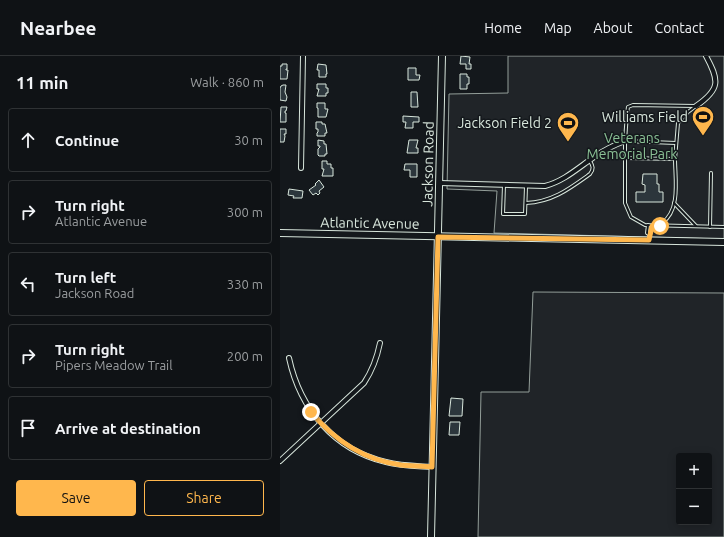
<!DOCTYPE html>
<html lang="en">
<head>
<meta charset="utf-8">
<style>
  :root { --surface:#0f1215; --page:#181b1e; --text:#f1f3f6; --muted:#9b9ea0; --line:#2f3234; --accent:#ffb74d }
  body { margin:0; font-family:Ubuntu,sans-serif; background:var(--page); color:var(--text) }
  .controls { position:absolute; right:12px; bottom:12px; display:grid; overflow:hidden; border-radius:4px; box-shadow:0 2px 10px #0003 }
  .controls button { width:36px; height:36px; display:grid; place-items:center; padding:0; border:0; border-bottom:1px solid var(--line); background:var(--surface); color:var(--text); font:20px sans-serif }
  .stop { position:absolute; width:12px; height:12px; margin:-9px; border:3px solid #ffb74d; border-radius:50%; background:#fff }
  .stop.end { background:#ffb74d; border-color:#fff; box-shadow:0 1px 4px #0008 }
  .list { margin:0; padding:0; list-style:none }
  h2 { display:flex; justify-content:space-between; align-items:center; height:52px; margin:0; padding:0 16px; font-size:17px }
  h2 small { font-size:13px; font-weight:400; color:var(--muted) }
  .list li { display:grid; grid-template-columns:26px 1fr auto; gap:12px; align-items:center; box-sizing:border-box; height:64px; margin:0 8px 8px; padding:0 8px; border:1px solid var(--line); border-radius:4px }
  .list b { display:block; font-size:15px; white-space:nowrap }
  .list p { margin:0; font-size:13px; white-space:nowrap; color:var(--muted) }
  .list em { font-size:13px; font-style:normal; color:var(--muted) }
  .actions { display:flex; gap:8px; padding:12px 16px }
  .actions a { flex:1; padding:9px 0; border:1px solid var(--accent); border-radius:4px; text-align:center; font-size:14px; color:var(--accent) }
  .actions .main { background:var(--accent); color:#111 }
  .icon { flex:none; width:22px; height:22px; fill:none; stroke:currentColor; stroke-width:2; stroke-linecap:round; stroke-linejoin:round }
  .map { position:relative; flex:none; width:444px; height:481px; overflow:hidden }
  header { display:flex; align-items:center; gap:24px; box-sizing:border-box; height:56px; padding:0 20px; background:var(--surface); border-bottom:1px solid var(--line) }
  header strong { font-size:19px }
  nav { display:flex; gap:22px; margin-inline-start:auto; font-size:14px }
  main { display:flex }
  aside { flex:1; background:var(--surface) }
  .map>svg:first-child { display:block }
  .green { fill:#202428; stroke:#939e99; fill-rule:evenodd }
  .building { fill:#2c363c; stroke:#d8e6dc }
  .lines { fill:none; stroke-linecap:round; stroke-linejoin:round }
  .lane-casing { stroke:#d8e6dc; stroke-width:4 }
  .street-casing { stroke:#d8e6dc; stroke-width:6 }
  .secondary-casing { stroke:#d8e6dc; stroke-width:8 }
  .lane { stroke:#14181c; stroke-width:2 }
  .street { stroke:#14181c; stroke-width:4 }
  .secondary { stroke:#14181c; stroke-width:6 }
  .route { stroke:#ffb74d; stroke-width:5 }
  .labels { text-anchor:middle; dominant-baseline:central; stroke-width:3; stroke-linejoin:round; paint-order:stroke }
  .poi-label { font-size:14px; fill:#d8e6dc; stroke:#14181c; text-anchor:end }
  .park-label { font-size:14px; fill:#8ac095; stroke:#14181c }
  .street-label { font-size:14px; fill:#d8e6dc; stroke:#14181c }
</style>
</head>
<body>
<header>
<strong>Nearbee</strong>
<nav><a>Home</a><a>Map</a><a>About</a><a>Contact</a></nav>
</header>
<main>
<aside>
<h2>11 min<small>Walk · 860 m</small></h2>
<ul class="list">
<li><svg class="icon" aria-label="ahead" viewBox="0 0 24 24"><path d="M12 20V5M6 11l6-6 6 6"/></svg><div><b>Continue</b></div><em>30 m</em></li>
<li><svg class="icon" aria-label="right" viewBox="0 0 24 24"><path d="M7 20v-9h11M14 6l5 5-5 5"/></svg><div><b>Turn right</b><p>Atlantic Avenue</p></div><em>300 m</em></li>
<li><svg class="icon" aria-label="left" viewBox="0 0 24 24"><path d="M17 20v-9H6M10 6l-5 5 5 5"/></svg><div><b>Turn left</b><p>Jackson Road</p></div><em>330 m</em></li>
<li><svg class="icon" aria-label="right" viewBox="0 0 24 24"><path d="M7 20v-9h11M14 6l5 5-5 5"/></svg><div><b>Turn right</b><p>Pipers Meadow Trail</p></div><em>200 m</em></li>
<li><svg class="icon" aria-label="arrive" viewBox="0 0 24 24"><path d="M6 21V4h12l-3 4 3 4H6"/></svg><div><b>Arrive at destination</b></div></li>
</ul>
<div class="actions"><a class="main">Save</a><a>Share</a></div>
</aside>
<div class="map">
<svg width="444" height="481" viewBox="0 0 444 481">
  <rect width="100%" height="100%" fill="#14181c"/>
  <g class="green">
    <polygon points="228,0 444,0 444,183 214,177 217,135 167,133 169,38 228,37"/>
    <path d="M253,236l191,1v244h-246l3,-145h48zM399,400h30v66h-30z"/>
  </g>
  <g class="building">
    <polygon points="181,0 190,1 189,8 191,8 191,13 186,13 186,8 180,8"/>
    <polygon points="2,8 7,8 7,13 6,13 6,14 8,14 7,23 0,23 0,10 2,10"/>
    <polygon points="38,8 46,9 47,18 46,18 46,21 39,21 39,14 37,14"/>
    <polygon points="128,12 136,12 136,19 140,19 139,24 128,24"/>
    <polygon points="180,18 187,18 187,21 189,21 189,28 187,28 187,33 180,33"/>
    <polygon points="37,28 46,28 46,32 48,32 48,37 46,37 46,40 37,40 39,33 37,33"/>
    <polygon points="3,29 6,29 5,36 7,41 6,45 0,44 0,32 1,30"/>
    <polygon points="131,36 137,36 138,51 131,51"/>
    <polygon points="37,47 45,47 45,53 48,53 46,61 38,61 38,52 37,52"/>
    <polygon points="1,51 7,51 6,55 5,55 5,57 6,57 6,66 0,66"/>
    <polygon points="123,60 139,61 139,66 133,66 133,72 125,72 126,66 123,66"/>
    <polygon points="36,66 42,66 42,68 45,68 47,77 45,77 45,80 37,80 37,77 38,76 38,73 36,73"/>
    <polygon points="0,73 6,73 6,78 4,78 5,80 4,86 0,86"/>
    <polygon points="38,84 44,85 44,88 46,88 47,98 45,98 45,100 39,100 38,99 38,93 40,91 40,90 38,90"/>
    <polygon points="129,84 138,84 136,92 138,92 138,97 127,97"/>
    <polygon points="42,105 47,105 47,108 51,108 51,112 53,112 53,120 42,120 44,113 42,113"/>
    <polygon points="125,108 137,108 137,121 130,121 130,114 124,114"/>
    <polygon points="363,118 377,118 377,128 379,128 379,136 383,136 383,146 356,146 356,136 365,136 365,129 362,128"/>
    <polygon points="39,124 44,131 39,135 40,137 38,139 36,137 33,139 29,134 36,129 35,128"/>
    <polygon points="9,133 23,135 22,142 13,142 14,140 8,139"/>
    <polygon points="171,342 183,343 182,360 169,360"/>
    <polygon points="170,366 180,366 179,379 169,379"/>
  </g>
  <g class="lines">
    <g class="lane-casing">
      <g id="lane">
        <polyline points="416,50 353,49 348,51 347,57 345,85 345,147 351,161 365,169 444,171"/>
        <polyline points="345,85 396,87"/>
        <path d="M346,102l49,1c0,19 6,51 -13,64 -3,1 -7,2 -10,3l-3,13"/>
        <polyline points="395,103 398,67 408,56 416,50"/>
        <polyline points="224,129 223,158 245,158 246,131"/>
        <path d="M246,147c26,-1 43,-14 64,-29 4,-5 3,-8 0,-13"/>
        <polyline points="394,147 416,170"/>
        <polyline points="368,169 367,177 370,179"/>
        <polyline points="430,171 431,117"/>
      </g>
    </g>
    <g class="street-casing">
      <g id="street">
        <path d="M416,50c25,-17 23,-26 10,-50"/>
        <polyline points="21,112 23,0"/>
        <path d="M160,127l105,3c19,-5 33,-18 49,-29 10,-7 20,-12 31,-16"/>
        <path d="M9,302c11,51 45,92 97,104 15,4 31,4 46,5"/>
        <path d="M0,405l84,-78c8,-12 13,-25 16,-40"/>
      </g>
    </g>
    <g class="secondary-casing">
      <g id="secondary">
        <polyline points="0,177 444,186"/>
        <polyline points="151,481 162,0"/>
      </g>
    </g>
    <use href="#lane" class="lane"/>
    <use href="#street" class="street"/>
    <use href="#secondary" class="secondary"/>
  </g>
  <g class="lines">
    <path class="route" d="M31,356c24,29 52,48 90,53 10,1 21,1 31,2l6,-230 211,3 3,-14h8"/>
  </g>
  <defs>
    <g id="stadium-pin" transform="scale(1.15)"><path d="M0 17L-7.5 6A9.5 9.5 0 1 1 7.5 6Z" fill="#ffb74d" stroke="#14181c"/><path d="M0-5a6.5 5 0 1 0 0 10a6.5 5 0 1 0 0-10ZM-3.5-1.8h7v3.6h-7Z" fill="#111"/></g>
  </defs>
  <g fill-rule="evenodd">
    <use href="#stadium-pin" x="423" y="61"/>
    <use href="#stadium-pin" x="288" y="67"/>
  </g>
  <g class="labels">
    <g class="poi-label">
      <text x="408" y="61">Williams Field</text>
      <text x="272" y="67">Jackson Field 2</text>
    </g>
    <g class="park-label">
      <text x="352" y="82">Veterans<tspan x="352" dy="16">Memorial Park</tspan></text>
    </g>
    <g class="street-label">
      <text transform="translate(148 108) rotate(-89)">Jackson Road</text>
      <text transform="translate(90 167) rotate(1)">Atlantic Avenue</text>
    </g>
  </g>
</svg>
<div class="controls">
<button>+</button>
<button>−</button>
</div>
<div class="stop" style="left:380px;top:170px"></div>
<div class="stop end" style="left:31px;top:356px"></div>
</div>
</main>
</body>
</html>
